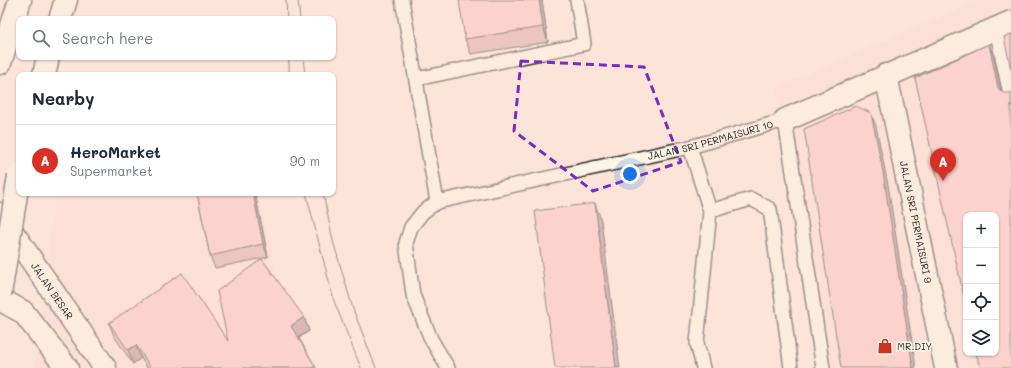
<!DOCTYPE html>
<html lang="en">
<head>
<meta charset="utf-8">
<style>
  :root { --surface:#fff; --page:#f2f2f3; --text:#1f2937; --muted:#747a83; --line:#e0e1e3; --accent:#d93025 }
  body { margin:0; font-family:Mali,sans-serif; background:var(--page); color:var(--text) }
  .controls { position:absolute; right:12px; bottom:12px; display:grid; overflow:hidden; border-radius:8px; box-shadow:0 1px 3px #0004 }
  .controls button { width:36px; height:36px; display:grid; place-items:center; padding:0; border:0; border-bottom:1px solid var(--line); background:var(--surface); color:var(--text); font:20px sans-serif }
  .you { position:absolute; left:630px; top:174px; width:14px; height:14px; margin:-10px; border:3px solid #fff; border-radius:50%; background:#1a73e8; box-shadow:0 0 0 6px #1a73e833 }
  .badge { display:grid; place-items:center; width:26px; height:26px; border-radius:50%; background:var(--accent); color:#fff; font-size:13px; font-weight:700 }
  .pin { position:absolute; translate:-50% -33px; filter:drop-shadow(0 1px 2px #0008) }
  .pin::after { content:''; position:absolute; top:21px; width:14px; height:12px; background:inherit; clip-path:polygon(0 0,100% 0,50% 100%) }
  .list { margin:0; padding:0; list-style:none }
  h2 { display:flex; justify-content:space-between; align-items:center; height:52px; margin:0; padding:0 16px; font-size:17px }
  h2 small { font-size:13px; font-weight:400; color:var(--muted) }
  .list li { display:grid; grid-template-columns:26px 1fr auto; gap:12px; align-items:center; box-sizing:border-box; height:72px; padding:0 16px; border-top:1px solid var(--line) }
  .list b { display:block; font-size:15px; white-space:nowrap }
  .list p { margin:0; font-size:13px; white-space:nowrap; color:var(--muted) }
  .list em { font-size:13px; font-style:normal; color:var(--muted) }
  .icon { flex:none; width:22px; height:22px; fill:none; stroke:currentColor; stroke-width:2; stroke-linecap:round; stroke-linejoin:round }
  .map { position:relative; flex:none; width:1011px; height:368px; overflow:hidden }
  .search { position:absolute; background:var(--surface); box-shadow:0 1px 3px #0004; left:16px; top:16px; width:320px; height:44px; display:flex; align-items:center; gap:10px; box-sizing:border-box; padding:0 14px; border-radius:8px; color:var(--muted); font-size:15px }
  .panel { position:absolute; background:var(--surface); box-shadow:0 1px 3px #0004; left:16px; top:72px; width:320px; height:124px; border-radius:8px }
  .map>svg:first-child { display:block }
  .built { fill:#fcd9d0; fill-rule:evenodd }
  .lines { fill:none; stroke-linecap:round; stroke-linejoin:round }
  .lane-casing { stroke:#2b2b2b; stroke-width:16 }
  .street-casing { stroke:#2b2b2b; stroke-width:25 }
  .secondary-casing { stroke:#2b2b2b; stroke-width:25 }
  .highway-casing { stroke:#2b2b2b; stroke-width:25 }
  .lane { stroke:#fcf5e5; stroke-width:13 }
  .street { stroke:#fcf5e5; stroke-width:22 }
  .secondary { stroke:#fcf5e5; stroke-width:22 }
  .highway { stroke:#fcf5e5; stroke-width:22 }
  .tram { stroke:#2b2b2b; stroke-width:1 }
  .highway-bridge-casing { stroke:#2b2b2b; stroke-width:25; stroke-linecap:butt }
  .highway-bridge { stroke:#fcf5e5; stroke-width:22 }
  .wall { fill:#d8a3a2; stroke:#2b2b2b }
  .shaded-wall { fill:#b08584; stroke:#2b2b2b }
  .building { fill:#fbbebc; stroke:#2b2b2b }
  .marked { fill:none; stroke:#7b2cbf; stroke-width:3; stroke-dasharray:8 5; stroke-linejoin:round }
  .labels { text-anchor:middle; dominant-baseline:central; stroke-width:3.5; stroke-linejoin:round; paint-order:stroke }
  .street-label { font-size:10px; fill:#2b2b2b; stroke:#fcf5e5 }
  .poi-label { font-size:10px; fill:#2b2b2b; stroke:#fcf5e5; text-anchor:start }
</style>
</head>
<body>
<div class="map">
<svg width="1011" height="368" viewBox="0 0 1011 368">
  <rect width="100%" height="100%" fill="#fce4d9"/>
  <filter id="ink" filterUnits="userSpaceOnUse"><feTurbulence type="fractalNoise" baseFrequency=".025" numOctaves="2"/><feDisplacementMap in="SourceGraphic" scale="8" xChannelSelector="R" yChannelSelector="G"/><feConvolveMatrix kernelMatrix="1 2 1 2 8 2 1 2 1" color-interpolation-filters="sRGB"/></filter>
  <g filter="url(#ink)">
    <g class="built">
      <path d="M981,0h30v368h-190l-45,-280zM966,215h30v138h-30z"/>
      <polygon points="56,193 257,193 277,280 304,368 34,368"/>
    </g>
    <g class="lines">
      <g class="lane-casing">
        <g id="lane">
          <polyline points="402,0 437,202"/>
          <polyline points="996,29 1011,99"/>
          <polyline points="416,79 584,44 577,0"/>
          <polyline points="690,147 710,211 697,343 703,368"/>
          <polyline points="710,211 751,199 770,209 791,368"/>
          <path id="s1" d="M448,368l-17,-29 -18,-44 -7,-52 5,-16 12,-15 14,-10 253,-55 95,-27 38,248"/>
        </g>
      </g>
      <g class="street-casing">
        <g id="street">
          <path id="s2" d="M886,75l60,293"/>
          <polyline points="785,120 1011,22"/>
        </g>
      </g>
      <g class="secondary-casing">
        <g id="secondary">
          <path id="s3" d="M0,214l105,154"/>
          <polyline points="0,301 3,301 23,312 67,368"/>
        </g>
      </g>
      <g class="highway-casing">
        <g id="highway">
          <polyline points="60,19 66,0"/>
          <polyline points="0,63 20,0"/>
          <polyline points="44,75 48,57"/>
        </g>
      </g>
      <use href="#lane" class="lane"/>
      <use href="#street" class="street"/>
      <use href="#secondary" class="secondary"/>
      <use href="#highway" class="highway"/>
      <g class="tram">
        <polyline points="286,0 287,19"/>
        <polyline points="298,0 300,19"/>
        <polyline points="289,57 289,75"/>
        <polyline points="303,57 305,75"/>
        <polyline points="306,193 334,301 361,368"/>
        <polyline points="323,193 333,241 353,309 376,368"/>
      </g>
      <g class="highway-bridge-casing">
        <polyline id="highway-bridge" points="0,294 19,176"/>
      </g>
      <use href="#highway-bridge" class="highway-bridge"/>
    </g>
    <g class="wall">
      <polygon points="542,0 548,42 471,54 465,39"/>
      <polygon points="197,193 255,193 268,257 215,268 210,256"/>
      <polygon points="304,317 309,331 299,338 316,368 147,368 141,358 133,364 114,336 109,323 228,341"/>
    </g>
    <g class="shaded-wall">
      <polygon points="539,0 542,0 548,42 543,27"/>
      <polygon points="989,44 994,57 1003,101 998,88"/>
      <polygon points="871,113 876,126 888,185 916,368 913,368"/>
      <polygon points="253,193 255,193 268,257 263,244"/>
      <polygon points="595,203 601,220 620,368 616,368"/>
      <polygon points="304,317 309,331 296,339 291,326"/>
      <polygon points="136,345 141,358 133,364 128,350"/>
    </g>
    <g class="building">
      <polygon points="459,0 539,0 543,27 465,39"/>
      <polygon points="1011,34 1011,70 1004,37"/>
      <polygon points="989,44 998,88 1003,93 1008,93 1011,92 1011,368 980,368 976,353 996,353 996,215 966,215 966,306 915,78"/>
      <polygon points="856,106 871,113 883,172 913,368 841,368 804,129"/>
      <polygon points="197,193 253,193 263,244 210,256"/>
      <polygon points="595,203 616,368 555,368 535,211"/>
      <polygon points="262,259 304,317 291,326 315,366 312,368 151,368 136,345 128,350 109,323 182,273 228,341 217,291"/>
    </g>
  </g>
  <path d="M0 0H1011V368H0ZM521,61l123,6 37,95 -88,29 -79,-60z" fill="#fce4d9" fill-opacity=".55" fill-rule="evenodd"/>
  <path class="marked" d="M521,61l123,6 37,95 -88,29 -79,-60z"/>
  <defs>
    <g id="shop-bare" transform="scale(1.2)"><path d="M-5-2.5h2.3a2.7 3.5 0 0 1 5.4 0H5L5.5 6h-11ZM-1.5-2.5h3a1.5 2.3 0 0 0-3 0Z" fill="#c8321e" stroke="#fcf5e5" stroke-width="2.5" paint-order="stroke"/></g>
  </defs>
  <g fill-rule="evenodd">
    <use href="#shop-bare" x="885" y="346"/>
  </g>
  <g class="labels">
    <g class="street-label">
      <text stroke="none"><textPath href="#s1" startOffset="467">JALAN SRI PERMAISURI 10</textPath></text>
      <text stroke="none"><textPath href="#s2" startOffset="150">JALAN SRI PERMAISURI 9</textPath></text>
      <text stroke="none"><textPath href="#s3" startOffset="93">JALAN BESAR</textPath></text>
    </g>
    <g class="poi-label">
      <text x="897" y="346">MR.DIY</text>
    </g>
  </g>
</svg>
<div class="controls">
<button>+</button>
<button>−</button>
<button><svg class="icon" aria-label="locate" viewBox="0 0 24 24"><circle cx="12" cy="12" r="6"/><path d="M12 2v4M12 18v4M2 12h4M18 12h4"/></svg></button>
<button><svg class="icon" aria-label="layers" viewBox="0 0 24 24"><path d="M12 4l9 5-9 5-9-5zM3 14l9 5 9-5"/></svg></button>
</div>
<div class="you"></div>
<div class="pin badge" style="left:943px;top:181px">A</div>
<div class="search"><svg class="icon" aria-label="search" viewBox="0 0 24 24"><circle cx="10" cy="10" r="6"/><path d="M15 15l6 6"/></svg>Search here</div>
<section class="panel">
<h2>Nearby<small></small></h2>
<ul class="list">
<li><span class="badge">A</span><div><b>HeroMarket</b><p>Supermarket</p></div><em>90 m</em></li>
</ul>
</section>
</div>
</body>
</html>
